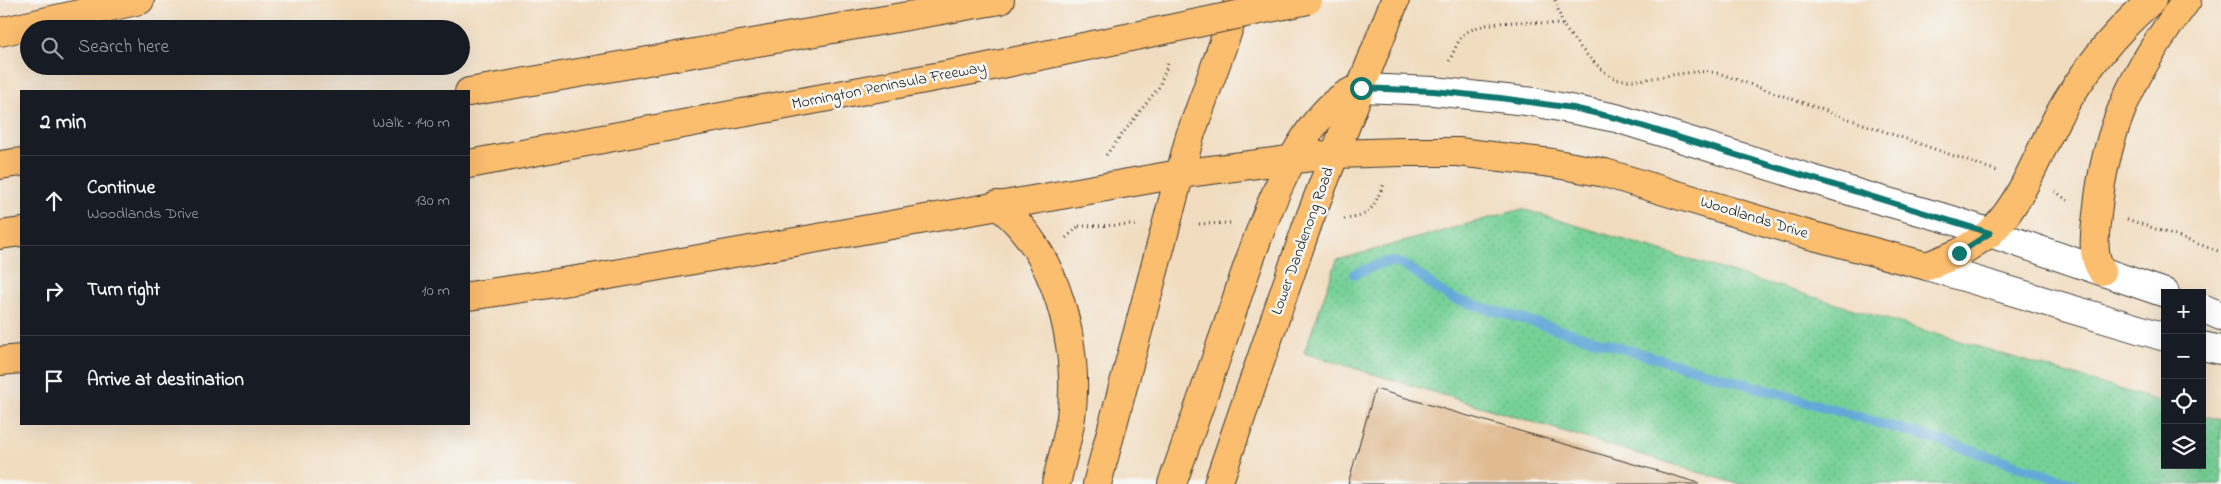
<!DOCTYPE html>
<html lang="en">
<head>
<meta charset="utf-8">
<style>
  :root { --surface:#171b24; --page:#242831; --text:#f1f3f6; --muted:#9ea1a6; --line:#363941 }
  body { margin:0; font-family:"Indie Flower",sans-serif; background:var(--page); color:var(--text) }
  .controls { position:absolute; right:15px; bottom:15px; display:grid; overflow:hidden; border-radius:0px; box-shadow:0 5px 20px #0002 }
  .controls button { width:45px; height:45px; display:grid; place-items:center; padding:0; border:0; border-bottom:1px solid var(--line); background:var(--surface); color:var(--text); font:25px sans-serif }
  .stop { position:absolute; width:15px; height:15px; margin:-11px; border:4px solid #0f766e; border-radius:50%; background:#fff }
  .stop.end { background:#0f766e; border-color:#fff; box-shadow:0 1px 5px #0008 }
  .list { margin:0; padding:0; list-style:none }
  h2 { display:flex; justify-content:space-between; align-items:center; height:65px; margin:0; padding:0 20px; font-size:21px }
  h2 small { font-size:16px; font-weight:400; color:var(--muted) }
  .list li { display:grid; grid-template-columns:32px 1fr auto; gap:15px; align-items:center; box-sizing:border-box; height:90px; padding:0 20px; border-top:1px solid var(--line) }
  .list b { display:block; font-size:19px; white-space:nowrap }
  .list p { margin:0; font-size:16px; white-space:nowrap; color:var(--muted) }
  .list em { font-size:16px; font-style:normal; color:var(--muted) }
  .icon { flex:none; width:28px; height:28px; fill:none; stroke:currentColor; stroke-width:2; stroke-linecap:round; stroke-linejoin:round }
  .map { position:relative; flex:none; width:2221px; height:484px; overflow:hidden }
  .search { position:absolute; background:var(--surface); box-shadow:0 5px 20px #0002; left:20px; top:20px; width:450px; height:55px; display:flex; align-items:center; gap:12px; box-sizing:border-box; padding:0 18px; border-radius:28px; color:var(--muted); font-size:19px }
  .panel { position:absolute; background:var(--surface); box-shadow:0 5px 20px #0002; left:20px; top:90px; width:450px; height:335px; border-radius:0px }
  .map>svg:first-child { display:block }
  .green { fill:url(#green-dots); stroke:#4a765a }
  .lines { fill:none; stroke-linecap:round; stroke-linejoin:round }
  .stream { stroke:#64a8d9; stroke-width:10 }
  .building { fill:#e0ba90 }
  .minor-casing { stroke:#3c3934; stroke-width:30 }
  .major-casing { stroke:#3c3934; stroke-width:30 }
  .highway-casing { stroke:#3c3934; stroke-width:30 }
  .path { stroke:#3c3934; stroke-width:3; stroke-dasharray:1 4; stroke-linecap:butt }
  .minor { stroke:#fff; stroke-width:28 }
  .major { stroke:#fbbd6e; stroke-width:28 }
  .highway { stroke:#fbbd6e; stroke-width:28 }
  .highway-bridge-casing { stroke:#3c3934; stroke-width:30; stroke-linecap:butt }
  .highway-bridge { stroke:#fbbd6e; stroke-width:28 }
  .route { stroke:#0f766e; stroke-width:6 }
  .labels { text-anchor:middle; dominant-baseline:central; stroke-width:5; stroke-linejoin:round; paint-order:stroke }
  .street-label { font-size:16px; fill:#1c1c1c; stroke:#f6f6f2 }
</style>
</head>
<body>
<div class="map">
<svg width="2221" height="484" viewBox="0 0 2221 484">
  <defs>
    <pattern id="green-dots" width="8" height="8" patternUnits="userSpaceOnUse" patternTransform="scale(1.25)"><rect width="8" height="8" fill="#77d197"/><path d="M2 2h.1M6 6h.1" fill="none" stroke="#66b382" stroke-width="1.8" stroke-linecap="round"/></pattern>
  </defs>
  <rect width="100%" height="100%" fill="#f6f6f2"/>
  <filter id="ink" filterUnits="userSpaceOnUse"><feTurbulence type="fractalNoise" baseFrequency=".02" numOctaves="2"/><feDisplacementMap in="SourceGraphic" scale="10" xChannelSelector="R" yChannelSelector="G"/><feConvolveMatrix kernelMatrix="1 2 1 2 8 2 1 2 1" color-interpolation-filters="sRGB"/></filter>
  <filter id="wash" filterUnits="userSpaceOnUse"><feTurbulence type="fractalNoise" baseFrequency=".0096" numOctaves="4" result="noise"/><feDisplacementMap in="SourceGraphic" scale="20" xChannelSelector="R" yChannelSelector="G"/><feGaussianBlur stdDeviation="1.12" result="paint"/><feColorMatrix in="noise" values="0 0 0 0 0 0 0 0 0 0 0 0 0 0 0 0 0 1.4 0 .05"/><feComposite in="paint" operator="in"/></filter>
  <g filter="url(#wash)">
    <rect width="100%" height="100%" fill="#f1dcbf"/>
    <polygon class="green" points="1522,209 2165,403 2165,465 2202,465 2202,415 2221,420 2221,484 1738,484 1304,353 1337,260"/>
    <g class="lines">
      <path class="stream" d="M1354,274c11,-4 22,-10 33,-12 23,-3 45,29 67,37l497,145 123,40"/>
    </g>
    <g id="blocks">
      <polygon class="building" points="1375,389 1699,483 1699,484 1348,484"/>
    </g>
  </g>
  <g filter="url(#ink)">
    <use href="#blocks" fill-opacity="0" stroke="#3c3934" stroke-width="1"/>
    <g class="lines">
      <g class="minor-casing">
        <g id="minor">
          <polyline points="1361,88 1434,91 1534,102 1616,118 1866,196 1952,220 2165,293"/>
          <polyline points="1927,266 2165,337"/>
          <polyline points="2202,308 2221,316"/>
          <polyline points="2202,346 2221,350"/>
        </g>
      </g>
      <g class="major-casing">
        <polyline id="major" points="1335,154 1401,152 1458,152 1552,163 1605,173 1802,233 1927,266 1959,253 1990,233"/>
      </g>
      <g class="highway-casing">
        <g id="highway">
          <polyline points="0,32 140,0"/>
          <polyline points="469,92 1000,0"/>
          <polyline points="469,164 973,70"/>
          <polyline points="0,165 21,162"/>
          <path d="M997,205c59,42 84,143 74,212 -3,22 -10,45 -15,67"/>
          <path d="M1990,233c32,-31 47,-77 67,-115 25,-45 56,-85 95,-118"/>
          <polyline points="0,235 21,232"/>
          <path d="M2102,271c-11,-16 -7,-38 -5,-56 8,-88 38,-146 90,-215"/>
          <polyline points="469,296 603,276 1179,174 1335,154"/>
          <polyline points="0,361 21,359"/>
          <polyline points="1097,484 1190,136 1239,0"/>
          <path d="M1172,484c18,-51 36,-103 54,-154 22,-62 66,-223 135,-242"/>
          <polyline points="1218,484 1309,220 1395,0"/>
        </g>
      </g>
      <g class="path">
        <polyline points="1555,0 1563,25"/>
        <path d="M1449,61c5,-8 9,-24 18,-29 23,-14 71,-10 96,-7 9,14 39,50 54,54 19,4 43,-3 62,-5 14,-2 27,-4 42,0l276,97"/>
        <polyline points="1106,155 1159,87 1169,61"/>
        <polyline points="2055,191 2068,201"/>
        <path d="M1344,219c27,-2 29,-12 40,-35"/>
        <polyline points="2127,219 2221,252"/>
        <polyline points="1199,224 1230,223"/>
        <polyline points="1079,226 1135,225"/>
        <polyline points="1066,238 1080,225"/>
      </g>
      <use href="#minor" class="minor"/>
      <use href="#major" class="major"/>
      <use href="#highway" class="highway"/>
      <g class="highway-bridge-casing">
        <polyline id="highway-bridge" points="973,70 1308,0"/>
      </g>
      <use href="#highway-bridge" class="highway-bridge"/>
    </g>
  </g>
  <g class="lines" filter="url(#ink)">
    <polyline class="route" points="1361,88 1434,91 1500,98 1573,108 1616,118 1990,233 1959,253"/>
  </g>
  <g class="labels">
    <g class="street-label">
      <text transform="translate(889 86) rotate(-11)">Mornington Peninsula Freeway</text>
      <text transform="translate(1754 218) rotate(17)">Woodlands Drive</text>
      <text transform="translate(1303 241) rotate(-70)">Lower Dandenong Road</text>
    </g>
  </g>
</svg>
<div class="controls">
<button>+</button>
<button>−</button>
<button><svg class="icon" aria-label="locate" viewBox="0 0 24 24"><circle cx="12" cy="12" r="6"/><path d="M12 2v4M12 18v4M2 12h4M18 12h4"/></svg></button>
<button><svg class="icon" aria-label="layers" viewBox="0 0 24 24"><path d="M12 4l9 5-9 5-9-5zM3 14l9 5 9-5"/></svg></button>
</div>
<div class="stop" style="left:1361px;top:88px"></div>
<div class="stop end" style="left:1959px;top:253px"></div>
<div class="search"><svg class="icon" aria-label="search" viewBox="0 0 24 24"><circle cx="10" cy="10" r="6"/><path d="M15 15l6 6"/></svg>Search here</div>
<section class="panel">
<h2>2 min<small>Walk · 140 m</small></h2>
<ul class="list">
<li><svg class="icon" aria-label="ahead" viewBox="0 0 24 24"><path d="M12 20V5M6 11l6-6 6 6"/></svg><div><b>Continue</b><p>Woodlands Drive</p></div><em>130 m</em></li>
<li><svg class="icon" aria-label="right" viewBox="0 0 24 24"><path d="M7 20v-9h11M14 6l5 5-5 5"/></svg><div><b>Turn right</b></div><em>10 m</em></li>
<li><svg class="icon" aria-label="arrive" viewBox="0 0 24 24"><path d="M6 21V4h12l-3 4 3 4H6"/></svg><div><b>Arrive at destination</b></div></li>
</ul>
</section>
</div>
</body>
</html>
